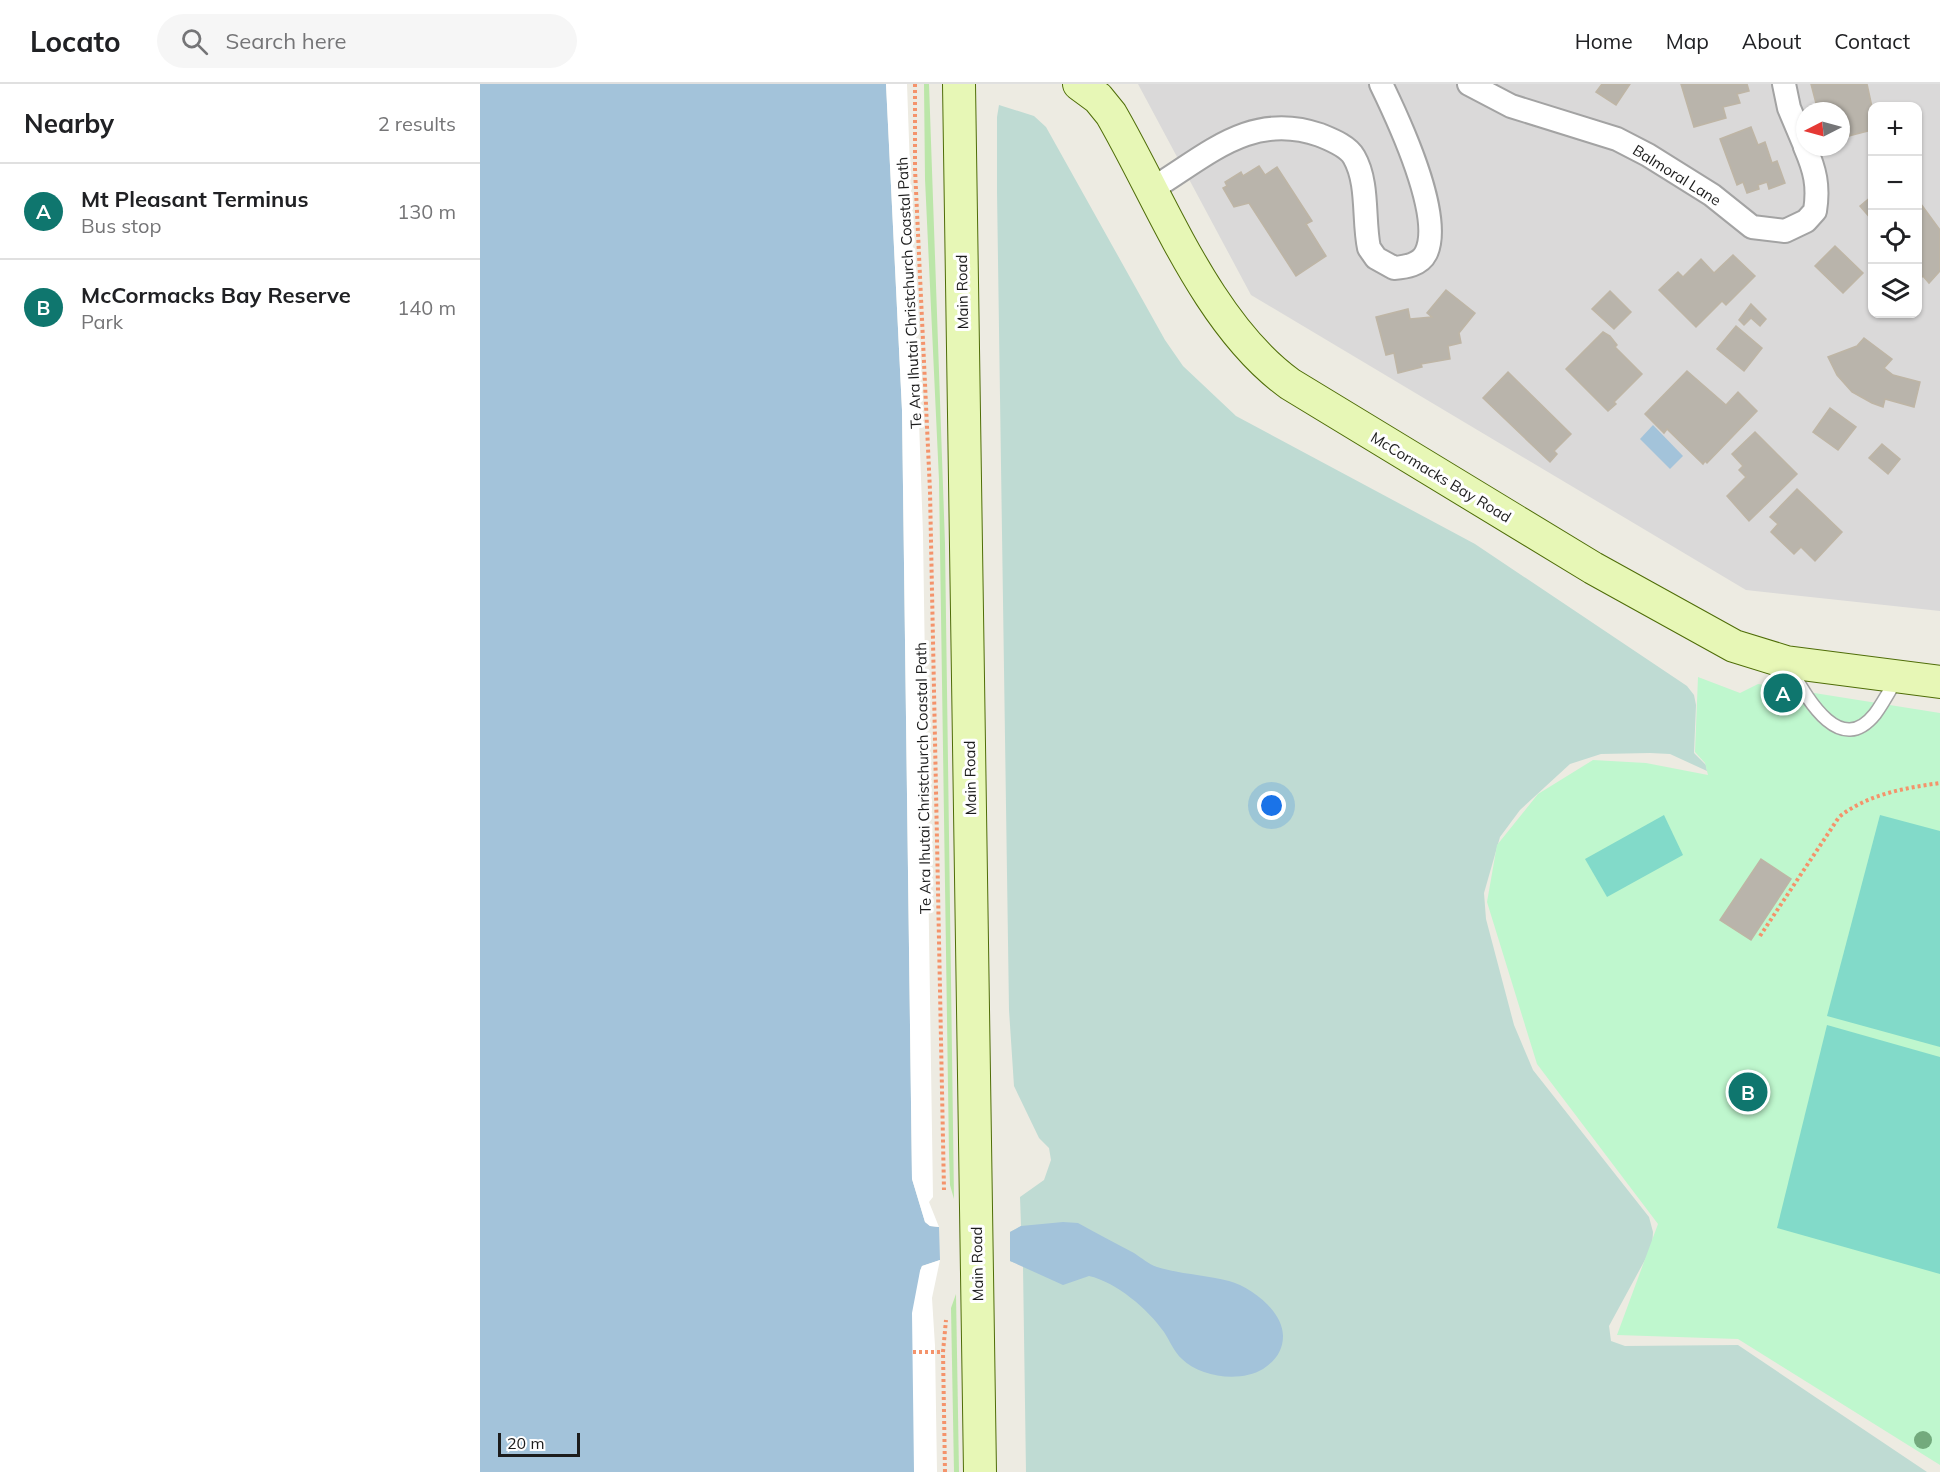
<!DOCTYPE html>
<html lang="en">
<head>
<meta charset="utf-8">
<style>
  :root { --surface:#fff; --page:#f6f6f6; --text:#202124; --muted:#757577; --line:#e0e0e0; --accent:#0f766e }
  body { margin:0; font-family:Mulish,sans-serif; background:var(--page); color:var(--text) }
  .controls { position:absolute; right:18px; top:18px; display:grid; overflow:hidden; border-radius:12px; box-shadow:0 2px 4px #0004 }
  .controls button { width:54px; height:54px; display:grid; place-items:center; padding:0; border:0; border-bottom:2px solid var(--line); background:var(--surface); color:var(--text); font:30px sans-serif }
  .compass { position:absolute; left:1316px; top:18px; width:54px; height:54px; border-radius:50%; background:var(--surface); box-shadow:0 2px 4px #0004; rotate:264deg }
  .scale { position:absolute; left:18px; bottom:15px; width:82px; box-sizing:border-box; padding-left:6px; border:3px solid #1c1c1c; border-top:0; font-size:16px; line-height:21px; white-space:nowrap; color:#1c1c1c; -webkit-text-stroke:4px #fff; paint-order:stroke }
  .you { position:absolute; left:792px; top:722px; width:21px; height:21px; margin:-15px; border:4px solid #fff; border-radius:50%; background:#1a73e8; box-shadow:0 0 0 9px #1a73e833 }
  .badge { display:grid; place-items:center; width:39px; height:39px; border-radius:50%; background:var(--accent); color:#fff; font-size:20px; font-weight:700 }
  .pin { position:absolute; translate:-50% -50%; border:3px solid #fff; box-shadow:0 2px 6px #0006 }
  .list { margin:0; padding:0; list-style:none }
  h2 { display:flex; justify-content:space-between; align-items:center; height:78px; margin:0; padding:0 24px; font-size:26px }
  h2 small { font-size:20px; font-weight:400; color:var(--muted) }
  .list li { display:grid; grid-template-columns:39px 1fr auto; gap:18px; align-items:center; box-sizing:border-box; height:96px; padding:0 24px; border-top:2px solid var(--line) }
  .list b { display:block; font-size:22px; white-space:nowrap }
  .list p { margin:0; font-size:20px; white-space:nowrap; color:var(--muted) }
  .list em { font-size:20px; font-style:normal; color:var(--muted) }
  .icon { flex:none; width:33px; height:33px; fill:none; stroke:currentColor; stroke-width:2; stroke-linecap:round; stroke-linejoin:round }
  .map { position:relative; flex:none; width:1460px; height:1388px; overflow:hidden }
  header { display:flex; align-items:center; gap:36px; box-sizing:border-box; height:84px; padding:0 30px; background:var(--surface); border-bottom:2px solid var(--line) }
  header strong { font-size:28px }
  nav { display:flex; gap:33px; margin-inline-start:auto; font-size:21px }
  .search { width:420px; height:54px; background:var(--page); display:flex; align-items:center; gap:15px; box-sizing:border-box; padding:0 21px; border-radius:33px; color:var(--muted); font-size:22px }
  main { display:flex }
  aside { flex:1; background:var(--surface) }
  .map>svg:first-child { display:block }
  .residential { fill:#dad9d9; fill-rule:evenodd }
  .grass { fill:#bbe6a8 }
  .wetland { fill:#bfdbd3 }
  .park { fill:#bff7ce }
  .pitch { fill:#82dac9 }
  .water { fill:#a3c3da }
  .pier { fill:#fff }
  .building { fill:#b9b4ab; stroke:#beb5a5; stroke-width:1.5 }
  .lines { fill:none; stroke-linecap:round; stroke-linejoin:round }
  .lane-casing { stroke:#a3a3a3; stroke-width:15 }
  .street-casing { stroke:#a3a3a3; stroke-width:26 }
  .secondary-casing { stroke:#4f6d08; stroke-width:34 }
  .path { stroke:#f4936b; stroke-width:4; stroke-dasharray:3 3; stroke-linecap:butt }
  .lane { stroke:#fff; stroke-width:12 }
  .street { stroke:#fff; stroke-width:22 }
  .secondary { stroke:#e7f7b6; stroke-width:32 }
  .tree { fill:#73aa7d }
  .labels { text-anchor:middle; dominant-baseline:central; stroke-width:6; stroke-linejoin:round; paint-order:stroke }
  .street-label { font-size:15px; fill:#1c1c1c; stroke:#fff }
</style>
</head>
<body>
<header>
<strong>Locato</strong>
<div class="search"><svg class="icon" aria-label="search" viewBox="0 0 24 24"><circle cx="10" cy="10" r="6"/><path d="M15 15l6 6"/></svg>Search here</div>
<nav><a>Home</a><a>Map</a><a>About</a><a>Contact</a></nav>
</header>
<main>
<aside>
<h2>Nearby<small>2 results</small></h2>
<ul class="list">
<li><span class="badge">A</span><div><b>Mt Pleasant Terminus</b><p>Bus stop</p></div><em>130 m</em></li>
<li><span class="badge">B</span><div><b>McCormacks Bay Reserve</b><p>Park</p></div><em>140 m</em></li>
</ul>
</aside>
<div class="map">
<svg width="1460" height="1388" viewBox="0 0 1460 1388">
  <rect width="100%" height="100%" fill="#edebe2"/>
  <path class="residential" d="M658,0h802v527l-194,-21 -495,-295zM1392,22h46v208h-46zM1325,27h36v36h-36z"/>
  <g class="grass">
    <polygon points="444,0 449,0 465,460 474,1115 470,1101 469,1070 459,396 445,95"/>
    <polygon points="476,1210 479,1388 474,1388 471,1224"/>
  </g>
  <polygon class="wetland" points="519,21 554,32 566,43 685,256 703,282 756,332 995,460 1207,602 1214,611 1216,621 1214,669 1226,681 1227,687 1190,670 1170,669 1121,670 1090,680 1040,726 1020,753 1004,809 1006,835 1034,941 1053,986 1169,1133 1173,1148 1172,1163 1129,1242 1131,1257 1145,1262 1258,1261 1447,1388 546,1388 543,1182 530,1177 530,1148 541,1142 540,1113 564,1096 571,1076 569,1064 559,1054 534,1002 529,926 517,108 517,33"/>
  <polygon class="park" points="1218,593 1260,609 1278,600 1460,629 1460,1381 1258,1255 1137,1251 1178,1140 1057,980 1007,818 1017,761 1058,710 1113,676 1166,679 1228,691 1225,679 1215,668"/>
  <g class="pitch">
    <polygon points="1184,731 1203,771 1127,813 1105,775"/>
    <polygon points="1400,731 1460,747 1460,963 1347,932"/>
    <polygon points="1347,941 1460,973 1460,1190 1297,1144"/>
  </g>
  <g class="water">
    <polygon points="0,0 406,0 422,326 432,1095 445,1138 450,1142 459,1143 460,1176 442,1182 440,1187 434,1388 0,1388"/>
    <polygon points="1173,341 1203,372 1190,385 1160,355"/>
    <path d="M583,1138l15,1c18,10 37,20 56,30 8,5 14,11 23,14 23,7 48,8 72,14 22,6 54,30 54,55 0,15 -8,25 -20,33 -23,14 -63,8 -81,-10 -8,-7 -12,-18 -18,-27 -16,-23 -48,-50 -75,-56l-26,9 -53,-24v-29l11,-6z"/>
  </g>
  <g class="pier">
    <polygon points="406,0 427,0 443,450 453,1113 449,1118 459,1143 450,1142 445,1138 432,1095 422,326"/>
    <polygon points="460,1176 452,1214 455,1262 457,1388 434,1388 432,1229 440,1187 442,1182"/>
  </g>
  <g class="building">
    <polygon points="1122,0 1150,0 1136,21 1116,8"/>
    <polygon points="1201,0 1267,0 1269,7 1257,10 1260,19 1243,23 1246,34 1214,43"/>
    <polygon points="1331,0 1387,0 1392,23 1392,46 1361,54 1361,27 1338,27"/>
    <polygon points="1271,43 1278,61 1285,58 1292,79 1297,77 1305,99 1289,105 1287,98 1278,101 1279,105 1267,109 1263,98 1257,101 1240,55"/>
    <polygon points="779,82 785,91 797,83 832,137 826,140 846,172 816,192 769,119 754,123 743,104 747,102 745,98 761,88 763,92"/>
    <polygon points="1392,112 1392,136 1380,122"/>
    <polygon points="1438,116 1460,146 1460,187 1449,199 1443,192 1438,197"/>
    <polygon points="1355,162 1383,189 1363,209 1335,182"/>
    <polygon points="1253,171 1275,192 1246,221 1242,217 1216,243 1179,206 1198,188 1203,193 1221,175 1234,189"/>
    <polygon points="966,206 995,229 979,249 981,259 968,262 970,275 941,280 942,283 918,289 914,269 906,271 896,233 928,225 930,235 952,233 947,229"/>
    <polygon points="1130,207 1151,228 1134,245 1112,225"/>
    <polygon points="1271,220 1286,235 1280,242 1271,234 1264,241 1259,236"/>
    <polygon points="1256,242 1282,264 1264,287 1237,265"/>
    <polygon points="1123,248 1130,252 1137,261 1135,263 1162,290 1134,318 1136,320 1128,327 1086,285"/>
    <polygon points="1384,254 1412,275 1404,284 1413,291 1440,298 1434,323 1405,315 1403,323 1392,319 1372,308 1357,291 1348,273 1377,262"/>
    <polygon points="1207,287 1246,321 1258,308 1277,327 1227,379 1225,377 1223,380 1187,345 1184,349 1165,330"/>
    <polygon points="1028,288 1091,350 1074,367 1077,370 1070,378 1003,314"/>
    <polygon points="1350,324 1376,343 1358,366 1333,348"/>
    <polygon points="1275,348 1317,390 1269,437 1247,412 1266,393 1259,386 1263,382 1252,370"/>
    <polygon points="1402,360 1420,375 1408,390 1389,374"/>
    <polygon points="1317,405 1362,448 1335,477 1321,463 1314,470 1291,448 1298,440 1290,433"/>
    <polygon points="1281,775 1311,795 1271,856 1240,836"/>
  </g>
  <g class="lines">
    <g class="lane-casing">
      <path id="lane" d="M1308,581c16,27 50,95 87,49 8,-11 15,-24 22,-36"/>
    </g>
    <g class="street-casing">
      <g id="street">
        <path d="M989,0l42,22 106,33 31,16 64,40 40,32 33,4 21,-10 9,-10c4,-25 0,-41 -10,-64"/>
        <polyline points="1304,0 1309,24 1325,62"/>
        <path d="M672,105c56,-34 99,-78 168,-54 12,5 28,11 34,22 15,26 9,63 15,91l7,10 18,10c12,-1 26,-3 32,-15 18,-37 -28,-134 -45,-169"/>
      </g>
    </g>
    <g class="secondary-casing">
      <g id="secondary">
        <polyline points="479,0 500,1388"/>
        <path d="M599,0l19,14 13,16c51,88 96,210 179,270l303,184 141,78 52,16 154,20"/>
      </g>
    </g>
    <g class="path">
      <polyline points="435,0 435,85 450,407 464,1106"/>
      <path d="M1280,852l79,-119c29,-23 66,-29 101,-34"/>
      <polyline points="433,1268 463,1268"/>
      <polyline points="465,1388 463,1268 466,1236"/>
    </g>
    <use href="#lane" class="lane"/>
    <use href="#street" class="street"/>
    <use href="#secondary" class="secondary"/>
  </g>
  <circle class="tree" cx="1443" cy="1356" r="9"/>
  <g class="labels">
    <g class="street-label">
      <text transform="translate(1197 91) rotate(32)">Balmoral Lane</text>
      <text transform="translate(482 208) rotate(-91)">Main Road</text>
      <text transform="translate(429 209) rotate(-93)">Te Ara Ihutai Christchurch Coastal Path</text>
      <text transform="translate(961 393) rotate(31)">McCormacks Bay Road</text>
      <text transform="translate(443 694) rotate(-91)">Te Ara Ihutai Christchurch Coastal Path</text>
      <text transform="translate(490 694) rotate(-91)">Main Road</text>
      <text transform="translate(497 1180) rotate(-91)">Main Road</text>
    </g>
  </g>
</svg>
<div class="controls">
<button>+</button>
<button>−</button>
<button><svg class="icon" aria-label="locate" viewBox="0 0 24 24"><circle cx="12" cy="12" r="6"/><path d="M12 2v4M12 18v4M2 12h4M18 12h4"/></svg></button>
<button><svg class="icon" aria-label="layers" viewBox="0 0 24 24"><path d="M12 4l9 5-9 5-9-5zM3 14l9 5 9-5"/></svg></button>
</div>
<svg class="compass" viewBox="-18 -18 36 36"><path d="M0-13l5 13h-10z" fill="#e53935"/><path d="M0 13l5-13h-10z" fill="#757577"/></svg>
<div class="scale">20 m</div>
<div class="you"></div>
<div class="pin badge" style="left:1303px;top:609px">A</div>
<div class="pin badge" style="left:1268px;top:1008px">B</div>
</div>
</main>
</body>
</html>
